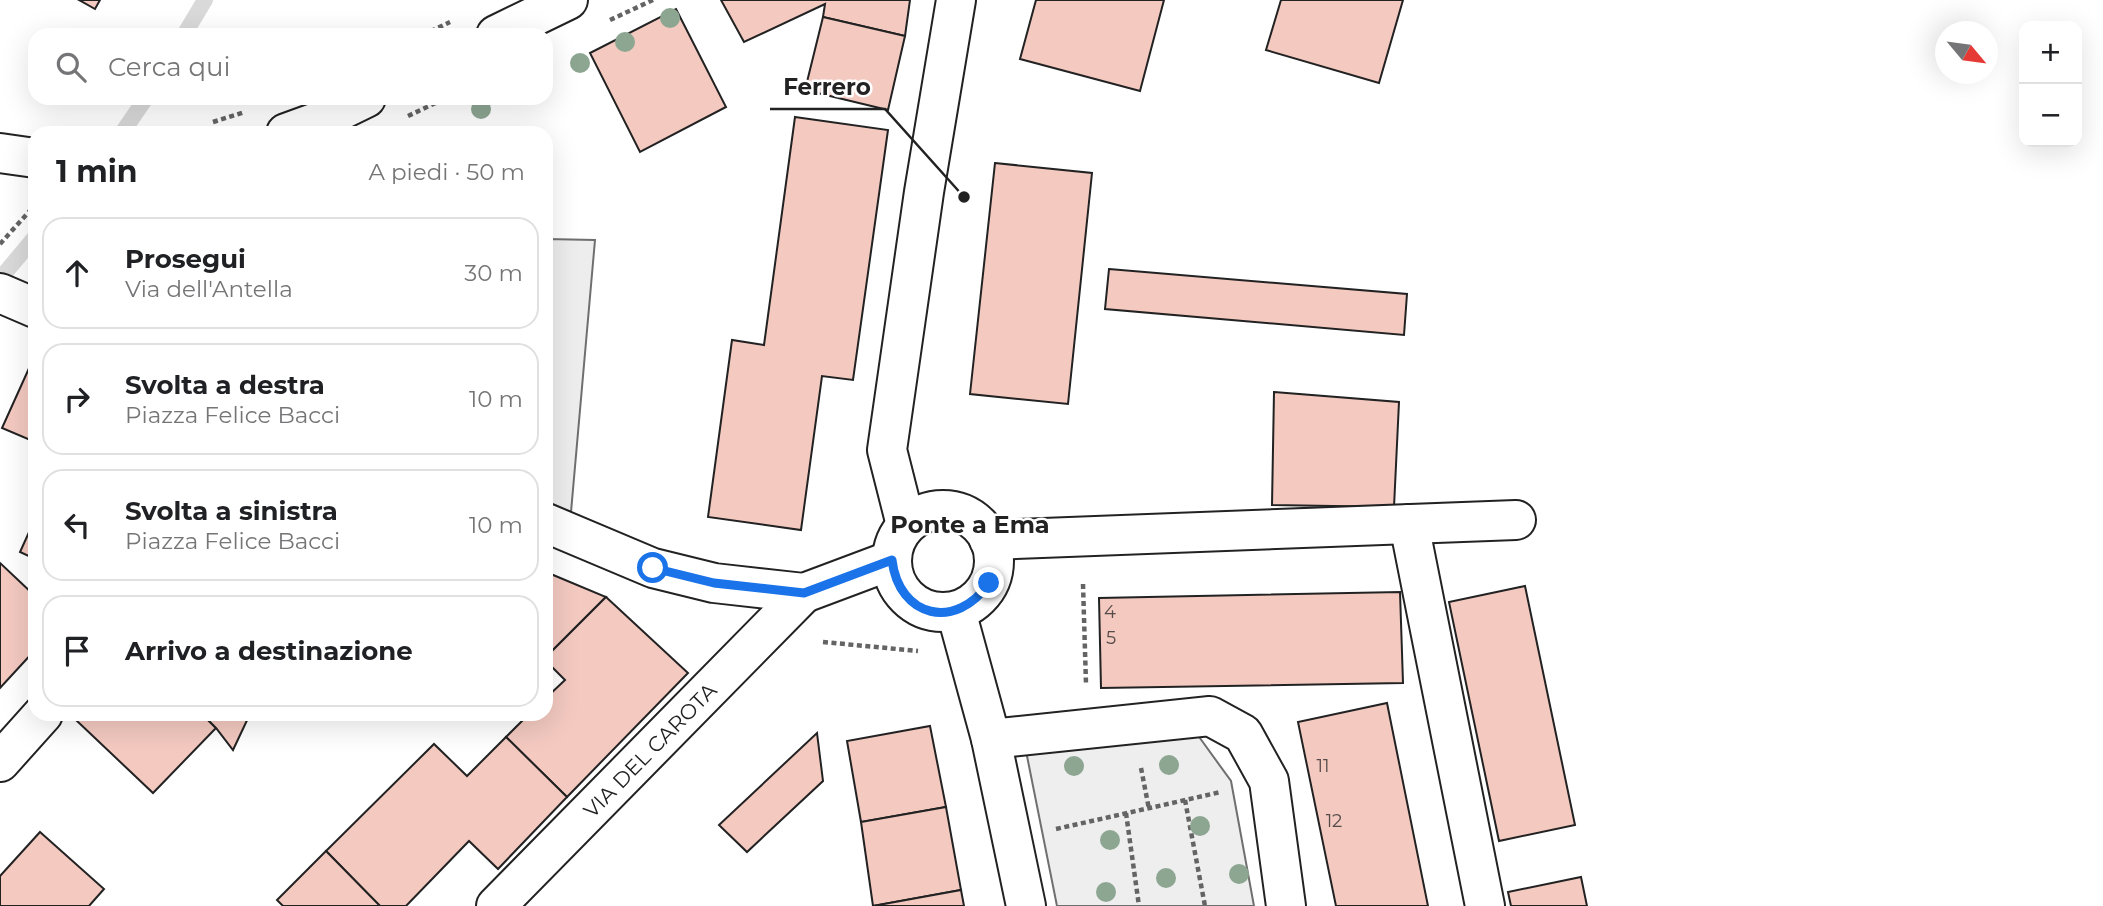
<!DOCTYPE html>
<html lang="it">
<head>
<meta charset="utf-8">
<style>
  :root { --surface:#fff; --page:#f6f6f6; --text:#202124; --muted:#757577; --line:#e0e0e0 }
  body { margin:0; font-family:Montserrat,sans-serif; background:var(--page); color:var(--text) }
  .controls { position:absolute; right:21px; top:21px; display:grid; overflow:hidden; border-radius:14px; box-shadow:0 7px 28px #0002 }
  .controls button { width:63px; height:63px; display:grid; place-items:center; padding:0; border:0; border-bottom:2px solid var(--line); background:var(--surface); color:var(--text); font:35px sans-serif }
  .compass { position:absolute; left:1935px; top:21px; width:63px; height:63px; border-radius:50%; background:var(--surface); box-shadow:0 7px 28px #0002; rotate:119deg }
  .stop { position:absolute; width:21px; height:21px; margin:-16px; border:5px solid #1a73e8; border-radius:50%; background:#fff }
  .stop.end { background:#1a73e8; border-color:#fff; box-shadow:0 2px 7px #0008 }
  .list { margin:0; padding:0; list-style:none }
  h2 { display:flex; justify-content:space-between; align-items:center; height:91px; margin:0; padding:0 28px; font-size:30px }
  h2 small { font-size:23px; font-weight:400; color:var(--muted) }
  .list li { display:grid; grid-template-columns:46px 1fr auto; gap:21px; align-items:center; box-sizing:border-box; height:112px; margin:0 14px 14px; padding:0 14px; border:2px solid var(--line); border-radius:21px }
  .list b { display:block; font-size:26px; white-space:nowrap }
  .list p { margin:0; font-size:23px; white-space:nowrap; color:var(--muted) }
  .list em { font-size:23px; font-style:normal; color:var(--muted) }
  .icon { flex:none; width:38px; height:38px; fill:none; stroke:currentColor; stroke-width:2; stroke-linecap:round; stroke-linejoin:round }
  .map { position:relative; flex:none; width:2103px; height:906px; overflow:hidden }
  .search { position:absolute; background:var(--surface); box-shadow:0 7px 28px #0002; left:28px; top:28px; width:525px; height:77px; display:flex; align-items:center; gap:18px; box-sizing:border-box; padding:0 24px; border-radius:21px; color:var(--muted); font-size:26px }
  .panel { position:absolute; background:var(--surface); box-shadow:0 7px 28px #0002; left:28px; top:126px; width:525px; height:595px; border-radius:21px }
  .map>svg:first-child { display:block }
  .green { fill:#eee; stroke:#6f6f6f; stroke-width:2 }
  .parking { fill:#ededed; stroke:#6f6f6f; stroke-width:2 }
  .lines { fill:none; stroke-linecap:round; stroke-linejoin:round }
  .stream { stroke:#d9d9d9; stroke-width:16 }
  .building { fill:#f3c9c0; stroke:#222; stroke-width:2 }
  .minor-casing { stroke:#222; stroke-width:42 }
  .path { stroke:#646464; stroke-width:4.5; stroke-dasharray:5 3.5; stroke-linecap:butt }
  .minor { stroke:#fff; stroke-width:38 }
  .tree { fill:#8da692 }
  .route { stroke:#1a73e8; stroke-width:9 }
  .labels { text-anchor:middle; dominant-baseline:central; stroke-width:5; stroke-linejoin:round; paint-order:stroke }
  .number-label { font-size:18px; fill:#564c4a }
  .street-label { font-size:21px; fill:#222; stroke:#fff }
  .quarter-label { font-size:24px; font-weight:bold; fill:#222; stroke:#fff }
  .leader { fill:none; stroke:#222; stroke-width:2.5 }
  .callout-dot { fill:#222; stroke:#fff; stroke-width:2.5 }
  .callout-label { font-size:23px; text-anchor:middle; font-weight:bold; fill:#222; stroke:#fff; stroke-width:5; stroke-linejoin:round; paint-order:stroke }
</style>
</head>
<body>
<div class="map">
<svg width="2103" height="906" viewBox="0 0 2103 906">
  <rect width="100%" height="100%" fill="#fff"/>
  <polygon class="green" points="1197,734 1231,781 1254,906 1057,906 1026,751"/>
  <polygon class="parking" points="546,239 595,240 571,512 546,501"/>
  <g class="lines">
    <g class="stream">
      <polyline points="184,35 205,0"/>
      <polyline points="122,133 146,98"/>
      <polyline points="0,279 35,237"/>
    </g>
  </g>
  <g class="building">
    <polygon points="79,0 100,0 95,9"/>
    <polygon points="721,0 910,0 905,36 823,17 825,4 744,42"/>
    <polygon points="1036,0 1164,0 1140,91 1020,59"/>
    <polygon points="1281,0 1403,0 1379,83 1266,50"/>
    <polygon points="676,9 726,107 640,152 590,53"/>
    <polygon points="823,17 905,36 888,110 805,90"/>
    <polygon points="795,117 888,130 853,380 822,376 801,530 708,517 732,340 764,345"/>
    <polygon points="995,163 1092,173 1068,404 970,394"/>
    <polygon points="1109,269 1407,294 1404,335 1105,309"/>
    <polygon points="35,355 35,442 2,428"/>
    <polygon points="1274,392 1399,402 1394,507 1272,505"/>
    <polygon points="35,519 35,559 20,552"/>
    <polygon points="0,563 35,596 35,650 0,688"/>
    <polygon points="546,572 606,597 546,657"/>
    <polygon points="1525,586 1575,825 1499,841 1449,602"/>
    <polygon points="1400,592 1403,683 1101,688 1099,598"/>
    <polygon points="606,597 688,673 567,797 506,737 529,714 546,714 546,698 565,680 546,661 546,657"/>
    <polygon points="1387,703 1428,906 1336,906 1298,722"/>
    <polygon points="84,714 202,714 216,728 153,793 77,721"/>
    <polygon points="202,714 250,714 233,750 216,728"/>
    <polygon points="930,726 946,807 861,822 847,741"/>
    <polygon points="817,733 823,781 747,852 719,825"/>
    <polygon points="506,737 567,797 498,869 469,841 406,906 380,906 326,851 434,744 467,776"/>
    <polygon points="946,807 961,890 873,906 861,822"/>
    <polygon points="40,832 104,889 89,906 0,906 0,876"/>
    <polygon points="326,851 380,906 283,906 277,900"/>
    <polygon points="1581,877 1587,906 1511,906 1508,892"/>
    <polygon points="961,890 964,906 873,906"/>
  </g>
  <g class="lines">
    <g class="minor-casing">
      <g id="minor">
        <polyline points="496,35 568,0"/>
        <polyline points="286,133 319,121 366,98"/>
        <polyline points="0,153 35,158"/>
        <polyline points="0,293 35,308"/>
        <circle cx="943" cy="561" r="51"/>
        <polyline points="546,523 653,568 714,583 804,593 892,560"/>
        <polyline points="1409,524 1485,906"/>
        <polyline points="906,525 887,450 924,192 956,0"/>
        <polyline points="989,540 1516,520"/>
        <polyline points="956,611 991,739 1026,906"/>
        <polyline points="991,739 1210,716 1243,734 1269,781 1286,906"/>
        <polyline points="0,762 43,714"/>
        <path id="s1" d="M496,906l308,-313"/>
      </g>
    </g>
    <g class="path">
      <polyline points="610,20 653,0"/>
      <polyline points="423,35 450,22"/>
      <polyline points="408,116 446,98"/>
      <polyline points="213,122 245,112"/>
      <polyline points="0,244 35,205"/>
      <polyline points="1083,584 1086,684"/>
      <polyline points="823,642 918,651"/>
      <polyline points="1141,768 1149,809"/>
      <polyline points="1185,800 1205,906"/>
      <polyline points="1126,813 1139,906"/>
      <polyline points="1056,829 1221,792"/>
    </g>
    <use href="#minor" class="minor"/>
  </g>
  <g class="tree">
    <circle cx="670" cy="18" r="10"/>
    <circle cx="625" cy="42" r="10"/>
    <circle cx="580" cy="63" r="10"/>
    <circle cx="481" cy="109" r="10"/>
    <circle cx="1169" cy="765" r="10"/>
    <circle cx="1074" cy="766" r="10"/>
    <circle cx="1200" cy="826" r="10"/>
    <circle cx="1110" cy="840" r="10"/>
    <circle cx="1239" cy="874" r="10"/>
    <circle cx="1166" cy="878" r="10"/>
    <circle cx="1106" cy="892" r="10"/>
  </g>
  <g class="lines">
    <path class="route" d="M653,568l61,15 90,10 88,-33c7,58 64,71 97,23"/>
  </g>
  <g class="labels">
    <g class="number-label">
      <text x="1110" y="612">4</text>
      <text x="1111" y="638">5</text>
      <text x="1323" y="766">11</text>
      <text x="1334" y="821">12</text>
    </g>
    <g class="street-label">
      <text stroke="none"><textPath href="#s1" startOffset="219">VIA DEL CAROTA</textPath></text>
    </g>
    <g class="quarter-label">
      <text x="970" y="524">Ponte a Ema</text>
    </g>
  </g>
  <path class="leader" d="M964 197L885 109H770"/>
  <circle class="callout-dot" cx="964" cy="197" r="7"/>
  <g class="callout-label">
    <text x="827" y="95">Ferrero</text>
  </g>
</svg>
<div class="controls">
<button>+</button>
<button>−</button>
</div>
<svg class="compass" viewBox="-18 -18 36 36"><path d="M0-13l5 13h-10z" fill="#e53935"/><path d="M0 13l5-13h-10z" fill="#757577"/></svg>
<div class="stop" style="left:653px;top:568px"></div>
<div class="stop end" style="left:989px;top:583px"></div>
<div class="search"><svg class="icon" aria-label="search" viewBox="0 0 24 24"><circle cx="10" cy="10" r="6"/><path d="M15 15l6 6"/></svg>Cerca qui</div>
<section class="panel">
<h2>1 min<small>A piedi · 50 m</small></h2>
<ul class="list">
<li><svg class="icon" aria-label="ahead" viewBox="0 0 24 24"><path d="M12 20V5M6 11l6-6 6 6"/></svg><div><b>Prosegui</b><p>Via dell'Antella</p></div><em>30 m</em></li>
<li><svg class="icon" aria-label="right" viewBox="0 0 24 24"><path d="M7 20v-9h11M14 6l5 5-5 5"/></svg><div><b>Svolta a destra</b><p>Piazza Felice Bacci</p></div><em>10 m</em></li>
<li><svg class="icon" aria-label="left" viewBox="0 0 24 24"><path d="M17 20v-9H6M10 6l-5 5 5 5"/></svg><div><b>Svolta a sinistra</b><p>Piazza Felice Bacci</p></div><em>10 m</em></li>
<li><svg class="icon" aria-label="arrive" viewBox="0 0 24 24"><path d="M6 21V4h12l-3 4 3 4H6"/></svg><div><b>Arrivo a destinazione</b></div></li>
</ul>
</section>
</div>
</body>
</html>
